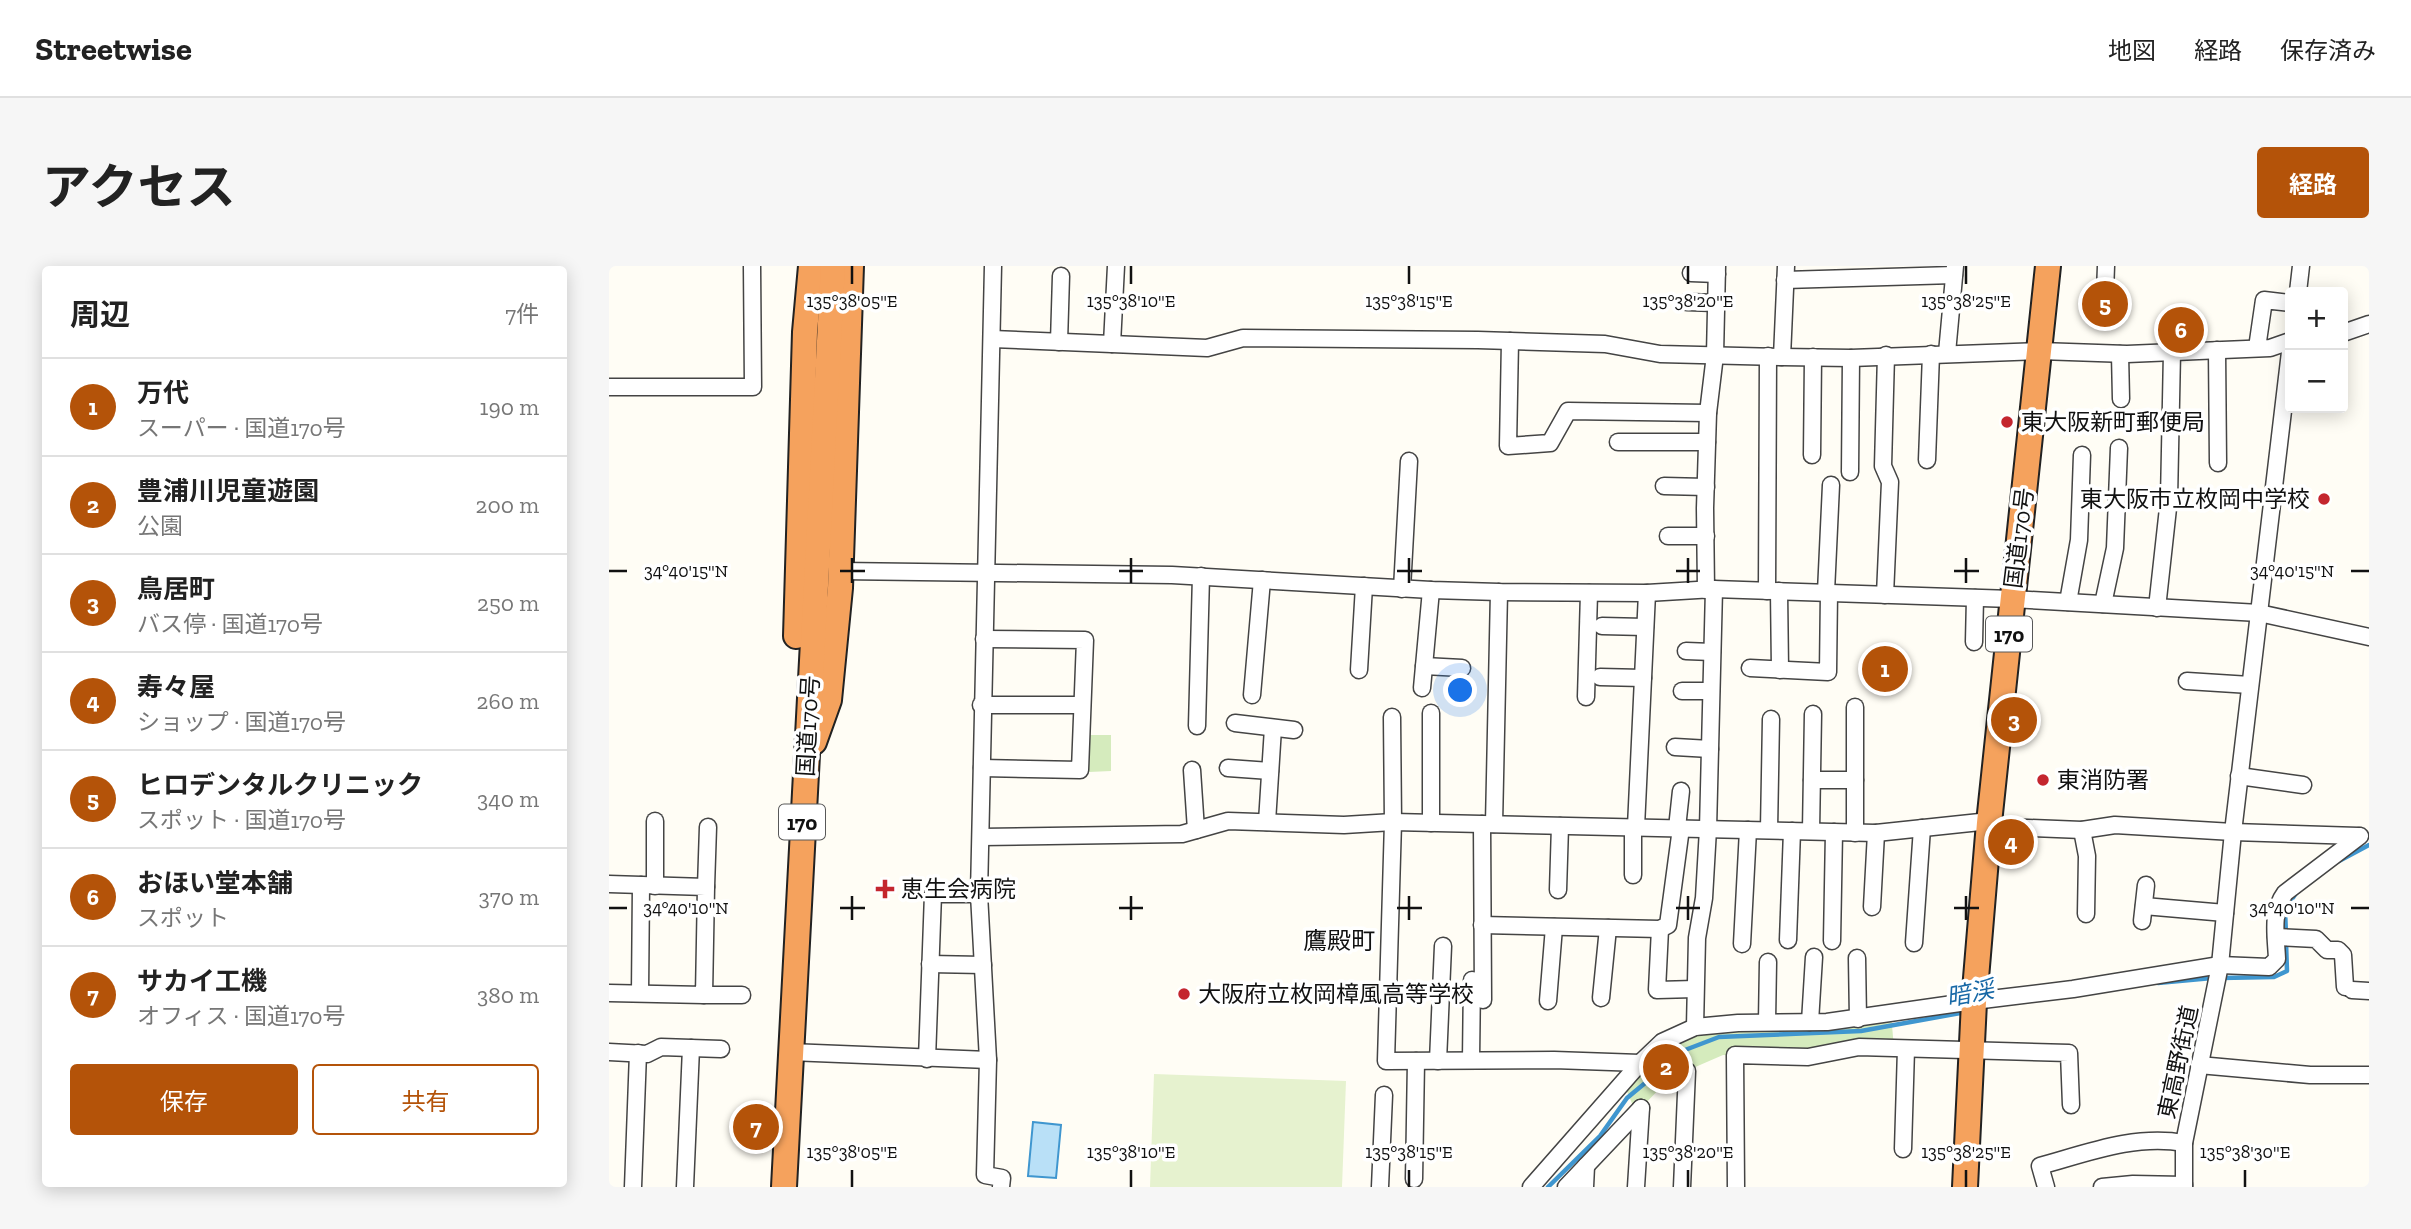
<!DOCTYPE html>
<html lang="ja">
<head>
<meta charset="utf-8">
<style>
  :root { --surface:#fff; --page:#f6f6f6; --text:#222; --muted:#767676; --line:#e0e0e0; --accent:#b45309 }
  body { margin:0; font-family:"Zilla Slab","Noto Sans JP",serif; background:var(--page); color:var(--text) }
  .controls { position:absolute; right:21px; top:21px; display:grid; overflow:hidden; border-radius:7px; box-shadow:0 4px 18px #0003 }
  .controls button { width:63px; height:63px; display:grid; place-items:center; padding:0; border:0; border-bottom:2px solid var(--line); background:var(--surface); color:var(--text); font:35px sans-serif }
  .you { position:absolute; left:852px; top:425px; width:24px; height:24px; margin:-18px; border:5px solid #fff; border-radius:50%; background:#1a73e8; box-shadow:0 0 0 10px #1a73e833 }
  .badge { display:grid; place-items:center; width:46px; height:46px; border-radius:50%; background:var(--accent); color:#fff; font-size:23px; font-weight:700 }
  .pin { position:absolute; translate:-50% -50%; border:4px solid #fff; box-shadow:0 2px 7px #0006 }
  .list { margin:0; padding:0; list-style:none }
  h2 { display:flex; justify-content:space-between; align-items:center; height:91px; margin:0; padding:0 28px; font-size:30px }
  h2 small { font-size:23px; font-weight:400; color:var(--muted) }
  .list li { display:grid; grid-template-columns:46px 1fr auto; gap:21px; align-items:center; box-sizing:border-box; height:98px; padding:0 28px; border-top:2px solid var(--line) }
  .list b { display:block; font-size:26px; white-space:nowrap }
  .list p { margin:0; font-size:23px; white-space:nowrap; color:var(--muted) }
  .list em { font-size:23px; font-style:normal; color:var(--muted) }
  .actions { display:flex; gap:14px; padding:21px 28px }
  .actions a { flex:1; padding:16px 0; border:2px solid var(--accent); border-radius:7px; text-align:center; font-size:24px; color:var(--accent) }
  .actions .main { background:var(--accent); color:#fff }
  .map { position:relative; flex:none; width:1760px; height:921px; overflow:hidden; border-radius:7px }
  header { display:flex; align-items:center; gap:42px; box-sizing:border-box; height:98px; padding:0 35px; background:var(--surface); border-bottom:2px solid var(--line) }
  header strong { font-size:33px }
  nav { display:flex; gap:38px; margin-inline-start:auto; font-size:24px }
  .intro { display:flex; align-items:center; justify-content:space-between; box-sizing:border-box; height:168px; padding:0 42px }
  h1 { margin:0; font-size:49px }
  .button { padding:18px 32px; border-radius:7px; background:var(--accent); color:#fff; font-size:24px; font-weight:700 }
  main { display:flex; gap:42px; padding:0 42px }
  aside { flex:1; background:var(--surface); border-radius:7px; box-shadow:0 4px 18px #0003 }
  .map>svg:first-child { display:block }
  .green { fill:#d5ebbd }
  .pitch { fill:#e6f2cf }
  .water { fill:#b9e0f7; stroke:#3f96cf; stroke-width:2 }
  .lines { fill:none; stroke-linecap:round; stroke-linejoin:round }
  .stream { stroke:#3f96cf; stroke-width:4.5 }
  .minor-casing { stroke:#444; stroke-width:19 }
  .highway-casing { stroke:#222; stroke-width:28 }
  .minor { stroke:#fff; stroke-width:16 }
  .highway { stroke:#f5a25d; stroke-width:24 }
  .ticks { fill:none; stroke:#111; stroke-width:2.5 }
  .poi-dot { fill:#c4262e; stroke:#fff; stroke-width:2.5 }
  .labels { text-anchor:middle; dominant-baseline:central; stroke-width:7; stroke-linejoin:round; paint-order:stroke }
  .shield { fill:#fff; stroke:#585858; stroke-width:2 }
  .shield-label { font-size:21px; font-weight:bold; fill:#111 }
  .poi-label { font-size:23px; fill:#111; stroke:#fff; text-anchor:start }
  .street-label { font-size:23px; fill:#111; stroke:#fff }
  .neighbourhood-label { font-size:24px; fill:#111; stroke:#fff }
  .water-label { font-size:24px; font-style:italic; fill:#1768a6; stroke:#fff }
  .ticks-label { font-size:18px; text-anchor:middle; fill:#111; stroke:#fff; stroke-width:7; stroke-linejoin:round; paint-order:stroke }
</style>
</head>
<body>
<header>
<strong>Streetwise</strong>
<nav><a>地図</a><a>経路</a><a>保存済み</a></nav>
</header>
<div class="intro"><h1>アクセス</h1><a class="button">経路</a></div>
<main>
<aside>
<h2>周辺<small>7件</small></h2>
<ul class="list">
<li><span class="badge">1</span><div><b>万代</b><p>スーパー · 国道170号</p></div><em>190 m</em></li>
<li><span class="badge">2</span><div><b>豊浦川児童遊園</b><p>公園</p></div><em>200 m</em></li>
<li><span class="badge">3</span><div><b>鳥居町</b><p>バス停 · 国道170号</p></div><em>250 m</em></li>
<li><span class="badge">4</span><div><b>寿々屋</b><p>ショップ · 国道170号</p></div><em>260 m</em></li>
<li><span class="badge">5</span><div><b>ヒロデンタルクリニック</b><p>スポット · 国道170号</p></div><em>340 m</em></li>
<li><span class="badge">6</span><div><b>おほい堂本舗</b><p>スポット</p></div><em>370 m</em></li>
<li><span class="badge">7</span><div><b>サカイ工機</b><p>オフィス · 国道170号</p></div><em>380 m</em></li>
</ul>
<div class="actions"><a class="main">保存</a><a>共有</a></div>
</aside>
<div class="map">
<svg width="1760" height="921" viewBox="0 0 1760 921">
  <rect width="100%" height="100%" fill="#fffdf5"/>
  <g class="green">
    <polygon points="480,469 502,469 502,505 480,506"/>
    <polygon points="1282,748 1285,782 1199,791 1114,789 1061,812 1027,847 1014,816 1031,797 1086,761"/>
  </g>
  <polygon class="pitch" points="545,808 737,815 733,921 541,921"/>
  <polygon class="water" points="424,856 452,859 447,912 419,910"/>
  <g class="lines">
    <g class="stream">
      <polyline points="1730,595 1760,579"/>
      <polyline points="1677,668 1676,644 1687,627"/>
      <polyline points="1612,712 1665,711 1678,705 1677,676"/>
      <polyline points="1549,717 1603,712"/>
      <polyline points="939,921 991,870 1018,832 1076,784 1110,771 1252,765 1357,746"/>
    </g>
    <g class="minor-casing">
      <g id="minor">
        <polyline points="384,0 370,628 379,794 376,909 393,912 392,921"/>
        <polyline points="1082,7 1108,8"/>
        <polyline points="1176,14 1345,9"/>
        <polyline points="1496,26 1497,0"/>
        <polyline points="1689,26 1692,0"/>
        <polyline points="1078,36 1107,37"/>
        <polyline points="1734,67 1760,58"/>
        <polyline points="383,73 598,82 634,72 869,74 996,78 1051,88 1173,91 1242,92 1431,85 1518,88 1661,82 1681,75"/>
        <polyline points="901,75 899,180 941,177 959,145 1099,147"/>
        <polyline points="450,76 452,10"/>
        <polyline points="503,78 507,0"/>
        <polyline points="1648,82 1655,34 1681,37"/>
        <polyline points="1608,84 1609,197"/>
        <polyline points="1338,87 1346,0"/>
        <polyline points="1511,88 1512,133"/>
        <polyline points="1173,91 1177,0"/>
        <polyline points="0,121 144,121 143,0"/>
        <polyline points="1009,176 1098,176"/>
        <polyline points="1203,189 1204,91"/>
        <polyline points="1318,194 1322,88"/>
        <polyline points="1241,206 1242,92"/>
        <polyline points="1055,220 1097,221"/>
        <polyline points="1059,270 1097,270"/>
        <polyline points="231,305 563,309 822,324 890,326 1038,327 1105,323 1403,333 1650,347 1760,371"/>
        <polyline points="793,323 800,195"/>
        <polyline points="1097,324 1096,242 1099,147 1106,89 1108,0"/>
        <polyline points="1158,325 1159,90"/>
        <polyline points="1170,325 1171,404"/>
        <polyline points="1217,326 1222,219"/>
        <polyline points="1276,329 1281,216 1274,200 1277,89"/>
        <polyline points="1459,336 1470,274 1473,189"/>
        <polyline points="1494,338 1506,282 1510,182"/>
        <polyline points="1548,342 1560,233 1563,86"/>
        <polyline points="993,360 1036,361"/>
        <polyline points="1365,376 1366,332"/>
        <polyline points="1077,385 1103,386"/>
        <polyline points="815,400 853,402"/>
        <polyline points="1141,402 1219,406 1220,326"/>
        <polyline points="750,404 755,320"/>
        <polyline points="991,411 1034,412"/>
        <polyline points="1578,415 1641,419"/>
        <polyline points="813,422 822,324"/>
        <polyline points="1073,425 1102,425"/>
        <polyline points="643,429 653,314"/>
        <polyline points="977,431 980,327"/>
        <polyline points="372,439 473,439"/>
        <polyline points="1246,441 1246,567"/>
        <polyline points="822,447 822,557"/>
        <polyline points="783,451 784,556 777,795 945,794 1031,797"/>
        <polyline points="626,457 685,464"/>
        <polyline points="588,460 592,310"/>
        <polyline points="1066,481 1101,483"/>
        <polyline points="373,502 471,504 476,374 375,373"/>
        <polyline points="619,502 661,505"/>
        <polyline points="583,504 587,564"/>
        <polyline points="1630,510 1694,519"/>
        <polyline points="1203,514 1246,514"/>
        <polyline points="658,556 664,462"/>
        <polyline points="873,558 874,734"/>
        <polyline points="885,558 890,326"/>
        <polyline points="1027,561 1038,327"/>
        <polyline points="1068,562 1072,525"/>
        <polyline points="1160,564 1162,453"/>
        <polyline points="1473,564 1478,590 1477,648"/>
        <polyline points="1202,565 1204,448"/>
        <polyline points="372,571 573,568 619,555 735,559 784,556 1267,567 1371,556 1394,561 1473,564 1506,559 1624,566 1749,570"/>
        <polyline points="1024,609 1024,561"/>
        <polyline points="0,618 97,621 95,729 0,727"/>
        <polyline points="46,620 46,555"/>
        <polyline points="97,621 99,561"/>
        <polyline points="949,624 951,560"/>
        <polyline points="1535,640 1616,647"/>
        <polyline points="1263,641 1267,567"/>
        <polyline points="1533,655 1537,619"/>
        <polyline points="873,659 1051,663 1059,659 1072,562"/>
        <polyline points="1051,663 1048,724 1086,723"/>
        <polyline points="1667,671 1707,673 1718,684 1729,684 1734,689 1736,721"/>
        <polyline points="1179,674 1183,565"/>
        <polyline points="1223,675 1225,566"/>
        <polyline points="1305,677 1313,562"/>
        <polyline points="1133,678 1139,564"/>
        <polyline points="1248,692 1249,753"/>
        <polyline points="321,698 374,699"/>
        <polyline points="1743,724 1760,725"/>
        <polyline points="31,727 32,619"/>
        <polyline points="95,729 133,729"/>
        <polyline points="992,732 999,662"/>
        <polyline points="939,735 945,661"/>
        <polyline points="1158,756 1159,696"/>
        <polyline points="1201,756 1205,691"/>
        <polyline points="1086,761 1088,672 1095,632 1099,563 1105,323"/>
        <polyline points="0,786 38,788 52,781 112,783"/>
        <polyline points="181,786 379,794"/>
        <polyline points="318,793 324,628 370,628"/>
        <polyline points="862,794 863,714"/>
        <polyline points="829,795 834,680"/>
        <polyline points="1590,799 1701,809 1760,809"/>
        <polyline points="1294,883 1297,783"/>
        <polyline points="805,913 807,795"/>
        <polyline points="24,921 29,787"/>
        <polyline points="76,921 82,782"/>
        <polyline points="771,921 775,829"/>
        <path d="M922,921l109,-124 22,-21 33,-15 43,-4 89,-1 147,-21 99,-12 147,-24 49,2 8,-8c-1,-23 -6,-47 8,-66l75,-57"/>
        <polyline points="957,921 1032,842"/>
        <polyline points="976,921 977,900"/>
        <polyline points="1027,921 1032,842"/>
        <polyline points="1073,921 1078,805"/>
        <polyline points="1127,921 1126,789 1199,791 1250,781 1460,787 1462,839"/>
        <path d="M1437,921l-6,-21c47,-13 95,-32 144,-23"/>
        <polyline points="1493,921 1524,918 1575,919"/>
        <polyline points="1575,921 1575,877 1611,699 1624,566 1681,86"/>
      </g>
    </g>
    <g class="highway-casing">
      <g id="highway">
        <polyline points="187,370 196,66 202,0"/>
        <polyline points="205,476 220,434 231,322 242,0"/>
        <polyline points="175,921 224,0"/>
        <polyline points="1356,921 1365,736 1380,557 1439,0"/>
      </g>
    </g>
    <use href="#minor" class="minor"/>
    <use href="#highway" class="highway"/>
  </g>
  <path class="ticks" d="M243,0v18M522,0v18M800,0v18M1079,0v18M1357,0v18M243,292v25M522,292v25M800,292v25M1079,292v25M1357,292v25M0,305h18M231,305h25M510,305h24M788,305h25M1067,305h24M1345,305h25M1742,305h18M243,630v24M522,630v24M800,630v24M1079,630v24M1357,630v24M0,642h18M231,642h25M510,642h24M788,642h25M1067,642h24M1345,642h25M1742,642h18M243,904v17M522,904v17M800,904v17M1079,904v17M1357,904v17M1636,904v17"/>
  <g class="poi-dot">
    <circle cx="1398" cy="156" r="7"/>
    <circle cx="1715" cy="233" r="7"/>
    <circle cx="1434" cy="514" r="7"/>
    <path d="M272.5 612.5h7v7h7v7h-7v7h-7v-7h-7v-7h7z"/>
    <circle cx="575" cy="728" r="7"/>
  </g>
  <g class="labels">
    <g class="shield">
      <rect x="1377" y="350.5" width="46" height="35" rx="5"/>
      <rect x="170" y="538.5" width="46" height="35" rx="5"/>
    </g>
    <g class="shield-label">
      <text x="1400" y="368">170</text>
      <text x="193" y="556">170</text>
    </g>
    <g class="poi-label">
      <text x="1412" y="156">東大阪新町郵便局</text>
      <text x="1701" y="233" text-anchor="end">東大阪市立枚岡中学校</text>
      <text x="1448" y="514">東消防署</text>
      <text x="292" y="623">恵生会病院</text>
      <text x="589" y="728">大阪府立枚岡樟風高等学校</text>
    </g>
    <g class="street-label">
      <text transform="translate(1410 272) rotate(-83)">国道170号</text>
      <text transform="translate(199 460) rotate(-87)">国道170号</text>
      <text transform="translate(1569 796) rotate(-78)">東高野街道</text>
    </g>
    <g class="neighbourhood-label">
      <text x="730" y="674">鷹殿町</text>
    </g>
    <g class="water-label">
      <text transform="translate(1361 727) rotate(-11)">暗渓</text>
    </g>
  </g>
  <g class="ticks-label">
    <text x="243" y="41">135°38'05"E</text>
    <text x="522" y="41">135°38'10"E</text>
    <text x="800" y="41">135°38'15"E</text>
    <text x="1079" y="41">135°38'20"E</text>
    <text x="1357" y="41">135°38'25"E</text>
    <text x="77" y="311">34°40'15"N</text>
    <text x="1683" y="311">34°40'15"N</text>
    <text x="77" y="648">34°40'10"N</text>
    <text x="1683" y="648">34°40'10"N</text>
    <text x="243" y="892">135°38'05"E</text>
    <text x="522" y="892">135°38'10"E</text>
    <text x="800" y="892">135°38'15"E</text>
    <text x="1079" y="892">135°38'20"E</text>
    <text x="1357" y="892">135°38'25"E</text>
    <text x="1636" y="892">135°38'30"E</text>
  </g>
</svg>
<div class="controls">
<button>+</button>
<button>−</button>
</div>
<div class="you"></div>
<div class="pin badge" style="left:1276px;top:403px">1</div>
<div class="pin badge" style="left:1057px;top:801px">2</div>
<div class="pin badge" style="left:1405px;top:454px">3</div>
<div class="pin badge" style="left:1402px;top:576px">4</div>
<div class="pin badge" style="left:1496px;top:38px">5</div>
<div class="pin badge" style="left:1572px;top:64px">6</div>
<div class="pin badge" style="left:147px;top:861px">7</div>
</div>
</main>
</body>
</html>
